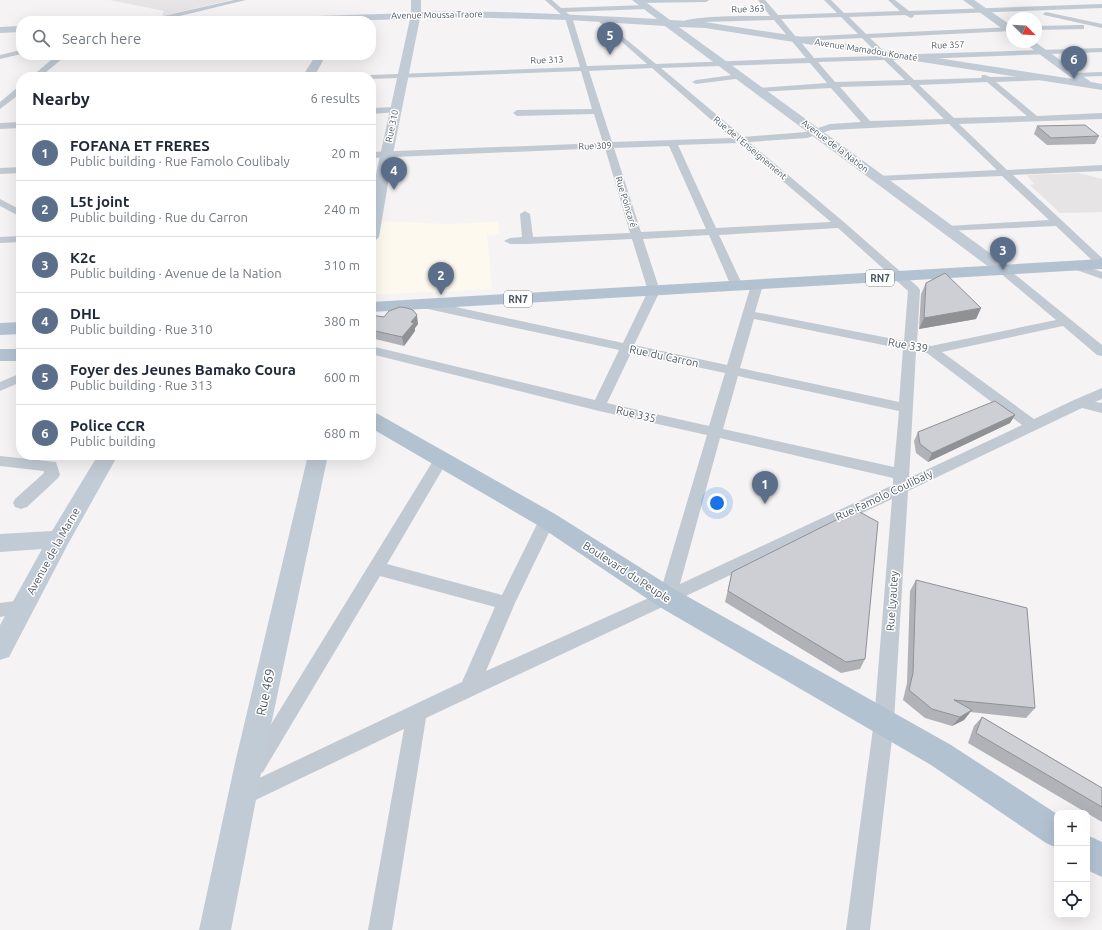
<!DOCTYPE html>
<html lang="en">
<head>
<meta charset="utf-8">
<style>
  :root { --surface:#fff; --page:#f6f6f7; --text:#1f2937; --muted:#747a83; --line:#e0e1e3; --accent:#d93025 }
  body { margin:0; font-family:Ubuntu,sans-serif; background:var(--page); color:var(--text) }
  .controls { position:absolute; right:12px; bottom:12px; display:grid; overflow:hidden; border-radius:8px; box-shadow:0 4px 16px #0002 }
  .controls button { width:36px; height:36px; display:grid; place-items:center; padding:0; border:0; border-bottom:1px solid var(--line); background:var(--surface); color:var(--text); font:20px sans-serif }
  .compass { position:absolute; left:1006px; top:12px; width:36px; height:36px; border-radius:50%; background:var(--surface); box-shadow:0 4px 16px #0002; rotate:114deg }
  .you { position:absolute; left:717px; top:503px; width:14px; height:14px; margin:-10px; border:3px solid #fff; border-radius:50%; background:#1a73e8; box-shadow:0 0 0 6px #1a73e833 }
  .badge { display:grid; place-items:center; width:26px; height:26px; border-radius:50%; background:var(--accent); color:#fff; font-size:13px; font-weight:700 }
  .pin { position:absolute; translate:-50% -33px; filter:drop-shadow(0 1px 2px #0008) }
  .pin::after { content:''; position:absolute; top:21px; width:14px; height:12px; background:inherit; clip-path:polygon(0 0,100% 0,50% 100%) }
  .list { margin:0; padding:0; list-style:none }
  h2 { display:flex; justify-content:space-between; align-items:center; height:52px; margin:0; padding:0 16px; font-size:17px }
  h2 small { font-size:13px; font-weight:400; color:var(--muted) }
  .list li { display:grid; grid-template-columns:26px 1fr auto; gap:12px; align-items:center; box-sizing:border-box; height:56px; padding:0 16px; border-top:1px solid var(--line) }
  .list b { display:block; font-size:15px; white-space:nowrap }
  .list p { margin:0; font-size:13px; white-space:nowrap; color:var(--muted) }
  .list em { font-size:13px; font-style:normal; color:var(--muted) }
  .icon { flex:none; width:22px; height:22px; fill:none; stroke:currentColor; stroke-width:2; stroke-linecap:round; stroke-linejoin:round }
  .map { position:relative; flex:none; width:1102px; height:930px; overflow:hidden }
  .search { position:absolute; background:var(--surface); box-shadow:0 4px 16px #0002; left:16px; top:16px; width:360px; height:44px; display:flex; align-items:center; gap:10px; box-sizing:border-box; padding:0 14px; border-radius:16px; color:var(--muted); font-size:15px }
  .panel { position:absolute; background:var(--surface); box-shadow:0 4px 16px #0002; left:16px; top:72px; width:360px; height:388px; border-radius:16px }
  .map>svg:first-child { display:block }
  .commercial { fill:#fdf9ef }
  .education { fill:#e6e4e5 }
  .lines { fill:none; stroke-linecap:round; stroke-linejoin:round }
  .street { fill:#c1cad2; fill-rule:evenodd }
  .secondary { fill:#c1cbd6; fill-rule:evenodd }
  .primary { fill:#b3c2d1; fill-rule:evenodd }
  .wall { fill:#b0b2b7 }
  .shaded-wall { fill:#909195 }
  .building { fill:#cdcfd5; stroke:#909195 }
  .labels { text-anchor:middle; dominant-baseline:central; stroke-width:3; stroke-linejoin:round; paint-order:stroke }
  .far-street-label { font-size:9px; fill:#4a5661; stroke:#fff }
  .shield { fill:#fff; stroke:#808990; stroke-width:1 }
  .shield-label { font-size:10px; font-weight:bold; fill:#4a5661 }
  .street-label { font-size:11px; fill:#4a5661; stroke:#fff }
  .near-street-label { font-size:13px; fill:#4a5661; stroke:#fff }
</style>
</head>
<body>
<div class="map">
<svg width="1102" height="930" viewBox="0 0 1102 930">
  <rect width="100%" height="100%" fill="#f5f3f3"/>
  <polygon class="commercial" points="375,221 447,224 498,222 499,234 487,235 492,289 371,295 371,243"/>
  <g class="education">
    <polygon points="110,0 231,0 162,16 164,11"/>
    <polygon points="1079,173 1102,179 1102,212 1060,213 1030,185 1034,184 1027,175"/>
  </g>
  <g class="lines">
    <g class="street">
      <polygon points="234,0 246,0 159,21 146,21 150,19"/>
      <path d="M545,0h7l9,8 85,-3 3,2 -3,2 -80,3 6,5 15,49 60,-2 -50,-44v-2l2,-1 57,47 150,-6 -32,-38 -70,2 -21,3 -4,-2c11,-8 75,-7 91,-7l-12,-16h7l13,15 59,-2 -13,-13h7l13,13 56,-2 -12,-11h7l14,11 193,-7v4l-188,7 -1,2 -2,1 -6,-3 -56,2 17,17 146,-7v4l-142,7 18,17 214,-7v4l-209,8 21,20 67,-2 1,-3h3l5,2 58,-1v4h-3l-49,2 41,34 65,-3v6l-143,5 48,46 95,-5v6l-89,4 89,83v9l-4,-1 -42,-40 -112,5 -1,-2 5,-3 101,-6 -47,-44 -127,5 -1,-2 5,-3 118,-6 -48,-46 -118,6 -24,8 -58,4 96,81 73,64 2,3 -3,53 14,3 125,-26 -57,-48 -2,-2 2,-2h8l95,77v11l-5,-1 -34,-29 -121,26 92,67 40,-19 28,-12v11l-7,3 7,1v10l-20,-5 -174,83 -14,230 -24,209h-24l28,-209 18,-222 -466,219 -34,212h-24l36,-201 -161,77 -7,-3 -3,-7 3,-7 226,-107 33,-75 -115,-31 -117,196 -7,3 -7,-3 -3,-7 190,-309 5,-1 5,1 2,4 -61,104 115,31 39,-79 6,-2 6,2 2,4 -40,83 -29,68 174,-78 47,-158 -108,-24 -228,-57v-8l224,54 24,-50 -196,-42 -4,-1 -2,-3 2,-3 4,-1 200,43 25,-52 -16,-52 -104,5h-18l-6,-3 6,-3 12,-1 -2,-23 5,-3 5,3 3,23 97,-4 -25,-85 -234,10v-6l232,-9 -9,-29 -77,2 -4,-3 4,-3 75,-1 -11,-38 -210,8v-2h-4l4,-2 209,-8 -15,-49zM841,17l17,17 -62,3 -15,-18zM862,38l18,18 -66,2 -14,-17zM884,60l21,20 -70,2 -17,-20zM810,63l17,20 -69,5 -4,2 4,2 73,-4 30,34 -31,2 -24,8 -63,5 -82,-69zM652,68l80,70 -120,4 -23,-71zM987,82l40,34 -73,2 -35,-33zM910,85l34,34 -74,2 -30,-34zM738,143l93,79 -115,6 -38,-83zM669,146l37,83 -65,3 -27,-84zM838,228l70,63 -4,50 -149,-29 8,-27 -2,-3h-8l-2,3 -24,80 -93,-20 26,-54 -17,-52 66,-4 22,51 2,3h8l2,-3 -24,-51zM754,319l149,30 -4,53 -159,-34zM916,351l11,2 95,72 -113,53zM631,353l94,20 -16,53 -102,-23zM738,376l161,35 -5,56 -171,-38zM720,438l173,40v7l-213,99z"/>
      <polygon points="640,0 709,0 706,2 638,3 637,2"/>
      <polygon points="1046,12 1102,24 1102,28 1044,15 1043,14"/>
      <polygon points="1081,25 1084,25 1084,29 1036,30 1036,26"/>
      <polygon points="21,50 21,54 0,59 0,55"/>
      <polygon points="57,55 133,55 129,57 62,59 40,77 31,77"/>
      <polygon points="1102,72 1102,76 1075,77 1071,75 1075,73"/>
      <polygon points="740,74 744,76 743,78 696,84 692,82 696,80"/>
      <polygon points="18,87 21,87 21,93 0,109 0,102"/>
      <polygon points="395,107 399,110 398,112 371,114 371,108"/>
      <polygon points="21,122 21,128 0,129 0,123"/>
      <polygon points="21,167 21,173 0,174 0,168"/>
      <polygon points="0,199 21,210 21,217 0,206"/>
      <polygon points="21,236 21,242 0,243 0,237"/>
      <polygon points="1075,263 1102,272 1102,279 1071,268 1069,266 1071,264"/>
      <polygon points="21,373 21,382 0,391 0,382"/>
      <polygon points="0,456 56,462 60,475 57,479 27,507 21,509 15,507 13,503 15,499 44,473 44,471 0,466"/>
      <polygon points="22,600 28,602 31,607 28,612 0,617 0,603"/>
    </g>
    <g class="secondary">
      <path d="M411,0h10v12c78,-2 157,3 236,7l-25,-19h11l27,20 35,2 368,57 -50,-37h12l56,40 11,2v6l-397,-62 -26,-1 330,240 2,3 -2,3 -6,2 -6,-2 -332,-247 -97,-6 -109,-3 -39,1 -27,136 -14,83 -3,3 -5,2v-45l39,-178 -71,2h-92l5,-3 159,-5z"/>
      <polygon points="963,0 974,0 1012,26 1012,34 1008,33"/>
      <polygon points="21,26 21,32 0,33 0,27"/>
      <polygon points="316,55 326,55 314,77 302,77"/>
      <polygon points="98,455 118,455 68,544 9,657 0,660 0,625 42,549 0,552 0,534 52,531"/>
      <polygon points="308,455 328,455 263,763 231,930 199,930 235,763"/>
    </g>
    <g class="primary">
      <polygon points="1102,259 1102,269 371,312 371,302"/>
      <polygon points="21,322 21,334 0,335 0,323"/>
      <rect x="0" y="349" width="21" height="12"/>
      <polygon points="371,412 378,414 555,514 676,590 951,745 1057,814 1057,848 1046,843 931,765 658,606 539,526 371,428"/>
      <polygon points="1087,835 1102,842 1102,877 1087,870"/>
    </g>
  </g>
  <g class="wall">
    <polygon points="1037,126 1099,136 1095,144 1047,145 1034,134"/>
    <polygon points="926,283 981,308 976,319 919,329 921,294"/>
    <polygon points="371,315 384,317 418,324 415,328 415,331 404,346 371,338"/>
    <polygon points="1015,415 1010,423 928,462 916,453 914,441 918,432"/>
    <polygon points="732,572 865,659 860,669 841,673 725,602"/>
    <polygon points="916,580 1035,708 1026,718 970,712 964,720 952,726 925,718 903,700 907,683 910,591"/>
    <polygon points="982,717 1102,788 1102,822 968,743 974,726"/>
  </g>
  <g class="shaded-wall">
    <polygon points="981,308 976,319 919,329 924,318"/>
    <polygon points="417,315 418,324 415,328 415,331 404,346 402,337 411,322"/>
    <polygon points="1015,415 1010,423 928,462 932,453"/>
    <polygon points="972,710 964,720 952,726 960,717"/>
  </g>
  <g class="building">
    <polygon points="1085,125 1099,136 1051,138 1037,126"/>
    <polygon points="945,273 981,308 924,318 926,283"/>
    <polygon points="400,307 407,308 413,310 417,315 411,322 414,323 402,337 371,330 371,315 384,317 389,311"/>
    <polygon points="995,401 1015,415 932,453 920,444 918,432"/>
    <polygon points="856,510 878,522 865,659 846,662 728,591 732,572"/>
    <polygon points="916,580 1027,608 1035,708 954,700 972,710 960,717 932,709 909,690 913,673"/>
    <polygon points="982,717 1102,788 1102,807 976,733"/>
  </g>
  <g class="labels">
    <g class="far-street-label">
      <text transform="translate(748 9) rotate(-2)">Rue 363</text>
      <text transform="translate(437 15) rotate(-1)">Avenue Moussa Traore</text>
      <text transform="translate(948 45) rotate(-2)">Rue 357</text>
      <text transform="translate(866 50) rotate(9)">Avenue Mamadou Konaté</text>
      <text transform="translate(547 60) rotate(-2)">Rue 313</text>
      <text transform="translate(392 126) rotate(-78)">Rue 310</text>
      <text transform="translate(595 146) rotate(-2)">Rue 309</text>
      <text transform="translate(835 146) rotate(37)">Avenue de la Nation</text>
      <text transform="translate(750 148) rotate(40)">Rue de l'Enseignement</text>
      <text transform="translate(626 202) rotate(73)">Rue Poincaré</text>
    </g>
    <g class="shield">
      <rect x="866" y="270" width="28" height="16" rx="3"/>
      <rect x="504" y="291" width="28" height="16" rx="3"/>
    </g>
    <g class="shield-label">
      <text x="880" y="278">RN7</text>
      <text x="518" y="299">RN7</text>
    </g>
    <g class="street-label">
      <text transform="translate(908 345) rotate(10)">Rue 339</text>
      <text transform="translate(664 356) rotate(12)">Rue du Carron</text>
      <text transform="translate(636 414) rotate(13)">Rue 335</text>
      <text transform="translate(884 495) rotate(-25)">Rue Famolo Coulibaly</text>
      <text transform="translate(53 551) rotate(-61)">Avenue de la Marne</text>
      <text transform="translate(627 572) rotate(33)">Boulevard du Peuple</text>
      <text transform="translate(892 601) rotate(-86)">Rue Lyautey</text>
    </g>
    <g class="near-street-label">
      <text transform="translate(265 692) rotate(-78)">Rue 469</text>
    </g>
  </g>
</svg>
<div class="controls">
<button>+</button>
<button>−</button>
<button><svg class="icon" aria-label="locate" viewBox="0 0 24 24"><circle cx="12" cy="12" r="6"/><path d="M12 2v4M12 18v4M2 12h4M18 12h4"/></svg></button>
</div>
<svg class="compass" viewBox="-18 -18 36 36"><path d="M0-13l5 13h-10z" fill="#e53935"/><path d="M0 13l5-13h-10z" fill="#747a83"/></svg>
<div class="you"></div>
<div class="pin badge" style="left:765px;top:504px;background:#5c6f8a">1</div>
<div class="pin badge" style="left:441px;top:295px;background:#5c6f8a">2</div>
<div class="pin badge" style="left:1003px;top:270px;background:#5c6f8a">3</div>
<div class="pin badge" style="left:394px;top:190px;background:#5c6f8a">4</div>
<div class="pin badge" style="left:610px;top:55px;background:#5c6f8a">5</div>
<div class="pin badge" style="left:1074px;top:79px;background:#5c6f8a">6</div>
<div class="search"><svg class="icon" aria-label="search" viewBox="0 0 24 24"><circle cx="10" cy="10" r="6"/><path d="M15 15l6 6"/></svg>Search here</div>
<section class="panel">
<h2>Nearby<small>6 results</small></h2>
<ul class="list">
<li><span class="badge" style="background:#5c6f8a">1</span><div><b>FOFANA ET FRERES</b><p>Public building · Rue Famolo Coulibaly</p></div><em>20 m</em></li>
<li><span class="badge" style="background:#5c6f8a">2</span><div><b>L5t joint</b><p>Public building · Rue du Carron</p></div><em>240 m</em></li>
<li><span class="badge" style="background:#5c6f8a">3</span><div><b>K2c</b><p>Public building · Avenue de la Nation</p></div><em>310 m</em></li>
<li><span class="badge" style="background:#5c6f8a">4</span><div><b>DHL</b><p>Public building · Rue 310</p></div><em>380 m</em></li>
<li><span class="badge" style="background:#5c6f8a">5</span><div><b>Foyer des Jeunes Bamako Coura</b><p>Public building · Rue 313</p></div><em>600 m</em></li>
<li><span class="badge" style="background:#5c6f8a">6</span><div><b>Police CCR</b><p>Public building</p></div><em>680 m</em></li>
</ul>
</section>
</div>
</body>
</html>
